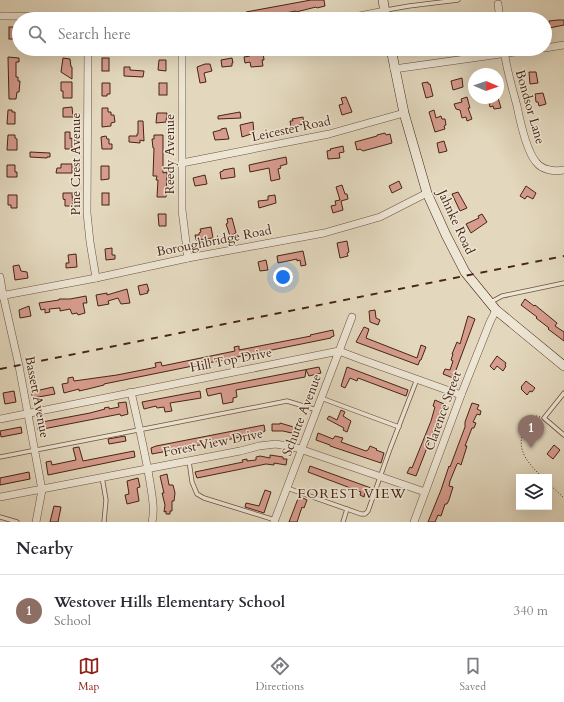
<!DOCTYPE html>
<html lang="en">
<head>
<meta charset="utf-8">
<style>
  :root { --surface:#fff; --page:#f7f7f7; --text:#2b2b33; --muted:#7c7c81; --line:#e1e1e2; --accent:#8f2418 }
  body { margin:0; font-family:Cardo,serif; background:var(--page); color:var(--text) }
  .controls { position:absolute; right:12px; bottom:12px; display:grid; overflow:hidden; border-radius:0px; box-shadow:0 4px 16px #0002 }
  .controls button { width:36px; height:36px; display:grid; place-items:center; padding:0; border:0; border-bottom:1px solid var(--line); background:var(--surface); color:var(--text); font:20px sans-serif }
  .compass { position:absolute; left:468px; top:68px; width:36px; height:36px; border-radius:50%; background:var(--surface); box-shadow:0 4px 16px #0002; rotate:92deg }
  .you { position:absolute; left:283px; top:277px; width:14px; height:14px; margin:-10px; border:3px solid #fff; border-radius:50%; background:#1a73e8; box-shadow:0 0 0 6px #1a73e833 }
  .badge { display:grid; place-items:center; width:26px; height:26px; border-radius:50%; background:var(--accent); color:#fff; font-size:13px; font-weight:700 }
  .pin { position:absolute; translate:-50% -33px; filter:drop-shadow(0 1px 2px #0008) }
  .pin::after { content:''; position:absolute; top:21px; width:14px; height:12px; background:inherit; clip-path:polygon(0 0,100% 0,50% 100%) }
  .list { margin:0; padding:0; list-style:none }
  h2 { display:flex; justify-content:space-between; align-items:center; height:52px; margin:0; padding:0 16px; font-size:17px }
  h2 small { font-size:13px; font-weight:400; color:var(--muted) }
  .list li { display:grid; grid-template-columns:26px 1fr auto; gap:12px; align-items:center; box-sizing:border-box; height:72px; padding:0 16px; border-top:1px solid var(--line) }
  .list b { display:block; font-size:15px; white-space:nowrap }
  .list p { margin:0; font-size:13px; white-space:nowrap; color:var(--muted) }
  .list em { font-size:13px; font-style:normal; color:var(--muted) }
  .icon { flex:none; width:22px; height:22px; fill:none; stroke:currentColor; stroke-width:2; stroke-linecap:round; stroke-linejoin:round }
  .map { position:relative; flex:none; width:564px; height:522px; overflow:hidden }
  .search { position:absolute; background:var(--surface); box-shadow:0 4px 16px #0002; left:12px; right:12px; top:12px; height:44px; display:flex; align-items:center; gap:10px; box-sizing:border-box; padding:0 14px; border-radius:22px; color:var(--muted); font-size:15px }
  .sheet { height:124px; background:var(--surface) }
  nav { display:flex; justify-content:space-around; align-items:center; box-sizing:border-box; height:56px; border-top:1px solid var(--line); background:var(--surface); font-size:11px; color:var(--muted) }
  nav a { display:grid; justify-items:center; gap:2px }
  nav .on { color:var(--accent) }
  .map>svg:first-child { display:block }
  .building { fill:#d69c8d; stroke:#472415 }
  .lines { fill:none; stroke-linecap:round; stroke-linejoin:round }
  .lane-casing { stroke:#6e513f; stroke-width:5 }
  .street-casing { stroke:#6e513f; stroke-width:8 }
  .secondary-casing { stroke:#472415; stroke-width:10 }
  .path { stroke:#472415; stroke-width:1; stroke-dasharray:1 2; stroke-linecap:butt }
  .lane { stroke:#ede6d5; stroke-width:3.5 }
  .street { stroke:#ede6d5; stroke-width:7 }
  .secondary { stroke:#ede6d5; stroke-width:9 }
  .rail { stroke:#472415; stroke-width:2; stroke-dasharray:7 7; stroke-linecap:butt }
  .labels { text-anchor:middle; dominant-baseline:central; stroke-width:3; stroke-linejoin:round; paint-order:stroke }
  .street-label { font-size:13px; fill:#472415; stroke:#ede6d5 }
  .neighbourhood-label { font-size:14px; letter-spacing:1px; fill:#472415; stroke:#ede6d5 }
</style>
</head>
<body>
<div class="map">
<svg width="564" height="522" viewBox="0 0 564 522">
  <rect width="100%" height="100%" fill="#e3d8be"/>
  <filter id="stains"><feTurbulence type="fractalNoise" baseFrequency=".005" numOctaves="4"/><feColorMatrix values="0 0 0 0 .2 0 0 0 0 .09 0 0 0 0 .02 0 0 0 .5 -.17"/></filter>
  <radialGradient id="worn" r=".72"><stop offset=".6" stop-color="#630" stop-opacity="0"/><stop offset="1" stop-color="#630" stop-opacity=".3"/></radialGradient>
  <g class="building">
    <polygon points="311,0 324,0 325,6 317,8 316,7 296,12 296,11 264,17 264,18 261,19 247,19 246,12"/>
    <polygon points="558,20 564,20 564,25 549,28 549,21"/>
    <rect x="9" y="27" width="7" height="12"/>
    <polygon points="263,52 264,60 262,60 263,66 251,67 250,62 245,63 244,57 250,56 252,54"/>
    <polygon points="8,57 19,58 19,62 16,62 16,77 18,77 18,81 20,81 19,92 17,92 16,99 9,99"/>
    <polygon points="63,58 70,59 71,67 72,67 72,79 61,72"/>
    <rect x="102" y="58" width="7" height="13"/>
    <polygon points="232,58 233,63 232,63 232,66 222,67 221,60"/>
    <polygon points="159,60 166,60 166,71 158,70"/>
    <polygon points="205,64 210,64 212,71 204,73 206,82 200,83 197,67"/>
    <polygon points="124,67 130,67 130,70 144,71 143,77 124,76"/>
    <polygon points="529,72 536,72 538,83 530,84"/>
    <polygon points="462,78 463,87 453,90 451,81"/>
    <polygon points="61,82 72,82 72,98 63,98 63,91 61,91"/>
    <polygon points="428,82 428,84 430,84 433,96 426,98 422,83"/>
    <polygon points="102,83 110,83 110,94 107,94 107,96 102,96"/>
    <rect x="159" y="83" width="8" height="12"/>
    <polygon points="543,93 546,104 539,106 538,102 536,102 535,94"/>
    <polygon points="346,97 352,112 342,115 339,105 343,104 341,98"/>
    <polygon points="467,97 470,108 468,108 472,119 467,121 466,117 462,118 460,110 456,109 454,104 462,102 461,99"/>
    <polygon points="488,98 498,98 501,108 494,109 493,106 490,107"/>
    <polygon points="72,107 73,117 63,117 63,108"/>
    <polygon points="102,108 108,108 108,112 111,112 111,115 114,115 115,122 111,123 111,126 102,127"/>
    <polygon points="8,110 12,110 12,112 15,112 15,124 7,124"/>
    <polygon points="434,110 436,118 441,116 442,119 445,119 446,125 444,126 445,129 435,132 429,112"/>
    <polygon points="240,112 241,118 218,119 218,116"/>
    <polygon points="157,113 167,113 166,122 156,123"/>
    <polygon points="303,117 304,124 291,127 290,121 293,121 292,119"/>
    <polygon points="138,121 143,121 144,141 140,140 140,143 129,142 129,136 137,136 137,134 138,134"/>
    <polygon points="253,122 254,133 242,137 240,125"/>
    <polygon points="226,128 229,139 215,140 213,132 221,130 221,129"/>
    <polygon points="65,132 70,132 70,139 72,138 72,149 65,149"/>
    <polygon points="385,133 386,135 390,134 392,143 363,151 360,149 357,150 355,142 377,136 377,135"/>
    <polygon points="8,135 15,135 15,138 17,139 17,150 7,150"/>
    <polygon points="154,135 163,135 163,173 167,172 166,197 157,197 158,180 156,180 157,176 153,176 154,148 153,148 152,139 154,139"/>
    <polygon points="106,136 107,139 109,139 109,144 112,144 112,149 102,149 101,137"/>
    <polygon points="444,141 447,151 439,153 437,143"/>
    <polygon points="343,146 344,152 339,153 340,158 328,159 327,151 331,150 330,149"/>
    <polygon points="30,152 50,153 50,157 47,157 47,158 30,157"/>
    <polygon points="286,157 287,164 280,166 281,168 278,169 280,179 271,181 269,168 250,172 249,165"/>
    <polygon points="61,164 72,164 72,173 56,173 57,168 61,168"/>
    <polygon points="7,165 15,165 15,172 17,172 17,177 7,177"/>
    <polygon points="101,166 109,166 109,179 101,180"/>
    <polygon points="234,168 235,177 221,179 220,172 223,171 223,170"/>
    <polygon points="205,175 207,184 195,186 193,178"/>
    <polygon points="399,181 402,188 392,193 389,186"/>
    <polygon points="342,185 345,194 347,194 348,199 341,201 343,210 333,213 331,206 336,205 335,201 340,200 336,187"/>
    <polygon points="526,186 536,193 533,199 527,196 525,199 520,196"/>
    <polygon points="458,192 467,208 460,211 452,194"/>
    <polygon points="63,193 74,193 72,194 73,206 65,206 65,199 64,200 63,198"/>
    <rect x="102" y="193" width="7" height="12"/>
    <polygon points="8,195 17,195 17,208 11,208 11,205 8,205"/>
    <polygon points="275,195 276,203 259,208 258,201 268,200 268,196"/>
    <polygon points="158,214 166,214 166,226 159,226"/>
    <polygon points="482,214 487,222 471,233 466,224 479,218 478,216"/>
    <polygon points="232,218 236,233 230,236 226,224 228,223 227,219"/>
    <polygon points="211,227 213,238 196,240 195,235 199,235 199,233 201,232 200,229"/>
    <polygon points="347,241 349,252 347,253 348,256 340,258 337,243"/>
    <polygon points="112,248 112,255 115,255 115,259 106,260 105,249"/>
    <polygon points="303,251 306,265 301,266 300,260 297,261 297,259 278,263 277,256"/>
    <polygon points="76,254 77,267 66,268 66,263 69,263 68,255"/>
    <polygon points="266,260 268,270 260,271 258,262"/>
    <polygon points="19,265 21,271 27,272 28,278 15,280 13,266"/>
    <polygon points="147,284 149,291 147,291 148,293 140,295 138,286"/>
    <polygon points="127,289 130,303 121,304 118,298 108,301 109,304 98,306 96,295 107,293 107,295"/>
    <polygon points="86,296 87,303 83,303 85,313 78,315 77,313 72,314 70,309 60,311 60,308 49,309 50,312 45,313 45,309 41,310 39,303 59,300 59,299 70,299"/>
    <polygon points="525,299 534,306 535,305 557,323 555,326 564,332 564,341 548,329 549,328 536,318 537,317 521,305"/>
    <polygon points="29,306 31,316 20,318 19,310"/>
    <polygon points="375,310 376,318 380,320 378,325 370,322 369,311"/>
    <polygon points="468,316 475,319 453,378 443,374 445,369 450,370 453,361 451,360 453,354 452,354 457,342 460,344"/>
    <polygon points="364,327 369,329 366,338 417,358 421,345 426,347 421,360 420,360 418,365 356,342"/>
    <polygon points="333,330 334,336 331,337 331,338 104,384 104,385 88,389 79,391 79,389 64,393 62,384 68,383 68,378 73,377 74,381 117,375 152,368 156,367 155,363 161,362 162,366 235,351 234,347 239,346 239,350 311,336 310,335"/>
    <polygon points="497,356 506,363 505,365 506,366 503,371 497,366 494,370 490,366"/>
    <polygon points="319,367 321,373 309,376 306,370 305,377 236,390 237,397 233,398 233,402 223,404 221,393 208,396 206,389"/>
    <polygon points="347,367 408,390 406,396 358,378 357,381 350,378 345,388 341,386"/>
    <polygon points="526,381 535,388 532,392 530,391 527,395 521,389 522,388 521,387"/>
    <polygon points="53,387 55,394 33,398 31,392"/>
    <polygon points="14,391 16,402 5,404 3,393"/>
    <polygon points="200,391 201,398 170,403 172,411 165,412 164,407 157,408 156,406 144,409 142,402"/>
    <polygon points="435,400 444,404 416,476 407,473 410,467 412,468 431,421 435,407 433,406"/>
    <polygon points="126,402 128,414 121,416 120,414 38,430 37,423 90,413 105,409 104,408 109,407 109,409 119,407 118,403"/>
    <polygon points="472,403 479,405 477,409 481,411 480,415 477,414 473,422 476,423 474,428 472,428 465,446 467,446 461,465 458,463 457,464 450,481 449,486 453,487 449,500 447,504 445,504 441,516 438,515 435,522 428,522 441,490 449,466 450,467 465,427 465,422"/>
    <polygon points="341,410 345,412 343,416 351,421 347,432 343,430 344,428 327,419 329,416 337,420"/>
    <polygon points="280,423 297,428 296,434 283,431 272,431 272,424 280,424"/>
    <polygon points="264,425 265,431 262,433 152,454 151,448 156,446"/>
    <polygon points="21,427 22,433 1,437 0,431"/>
    <polygon points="318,433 333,439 335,436 343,438 341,442 366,451 368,450 370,446 377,449 376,450 384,453 381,463 330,446 330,445 316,440"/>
    <polygon points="125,436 126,441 109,444 108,439"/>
    <polygon points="554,445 560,450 553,459 547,454"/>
    <polygon points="79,447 83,461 134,451 135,457 48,475 46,462 51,461 52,465 76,460 73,448"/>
    <polygon points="270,455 283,457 283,459 287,459 286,465 274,463 274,465 266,464 197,478 195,472 243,462 242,460 247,459 247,461 256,460 256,457 260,456 270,458"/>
    <polygon points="310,466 371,488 369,495 365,493 364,497 360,495 361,492 308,472"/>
    <polygon points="29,472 30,479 0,485 0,478"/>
    <polygon points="167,474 169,485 173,485 175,493 174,501 172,501 172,511 170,511 170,514 166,514 166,511 164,512 165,505 162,493 164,493 160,476"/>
    <polygon points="138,478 140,487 137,488 139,501 127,504 125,495 129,494 127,481"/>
    <polygon points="265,490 271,492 264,513 245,507 246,503 259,506"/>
    <polygon points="299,496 307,500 304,508 302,507 297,522 289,522"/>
    <polygon points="54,506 61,507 58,522 50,522"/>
  </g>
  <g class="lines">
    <g class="lane-casing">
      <g id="lane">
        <polyline points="386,10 409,6 458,0"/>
        <polyline points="491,302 502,296 564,283"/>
        <polyline points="564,393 544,418 564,435"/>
        <polyline points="321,398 399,427"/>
        <polyline points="0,457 287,401 317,410"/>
        <polyline points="189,461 192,482 197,494 204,498 275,520"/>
        <polyline points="102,477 106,500 104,522"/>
        <polyline points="287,488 361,514 365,514 368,511 390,449 417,379"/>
        <polyline points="0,517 17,522"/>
        <polyline points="343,522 347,509"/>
      </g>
    </g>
    <g class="street-casing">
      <g id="street">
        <polyline points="498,4 500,19"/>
        <polyline points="0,16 182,17 188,19"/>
        <polyline points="344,19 385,11"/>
        <polyline points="545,48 564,45"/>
        <polyline points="88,49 87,213 90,242 96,278"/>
        <polyline points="182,49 182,210 188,258"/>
        <path d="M504,49c2,19 8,38 13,57 3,15 9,44 19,56 6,8 18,10 28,8"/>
        <polyline points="182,52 195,49"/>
        <polyline points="394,69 536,49"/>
        <polyline points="182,163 329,134 404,113"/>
        <polyline points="0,277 3,295 19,366 42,490 36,522"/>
        <polyline points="0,296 96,278 188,258 324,233 380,217 427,193"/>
        <path d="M131,392c7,30 14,60 19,90 2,14 5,27 2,40"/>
        <polyline points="0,419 339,351 360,359 461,395"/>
        <polyline points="0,497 240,451 259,446 276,444 297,448 425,492"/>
        <polyline points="274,522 352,317"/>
        <polyline points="414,522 461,395 490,322 496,310"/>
      </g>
    </g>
    <g class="secondary-casing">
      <g id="secondary">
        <polyline points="383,0 386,19"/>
        <polyline points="391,49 404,113 427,193 446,235 465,272 496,310 564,366"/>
      </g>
    </g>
    <g class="path">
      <path d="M540,417l-4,-1c-6,3 -10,8 -12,14 -9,20 5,34 18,47"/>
      <polyline points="549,484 564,498"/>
    </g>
    <use href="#lane" class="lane"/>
    <use href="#street" class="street"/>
    <use href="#secondary" class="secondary"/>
    <polyline class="rail" points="0,369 564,256"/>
  </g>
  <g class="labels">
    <g class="street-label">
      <text transform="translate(530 107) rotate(74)">Bondsor Lane</text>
      <text transform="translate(291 129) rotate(-12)">Leicester Road</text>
      <text transform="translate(170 154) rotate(-90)">Reedy Avenue</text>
      <text transform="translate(76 164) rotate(-90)">Pine Crest Avenue</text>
      <text transform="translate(456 222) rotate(65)">Jahnke Road</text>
      <text transform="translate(214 241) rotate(-11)">Boroughbridge Road</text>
      <text transform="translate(231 360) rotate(-11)">Hill Top Drive</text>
      <text transform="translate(37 397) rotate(79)">Bassett Avenue</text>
      <text transform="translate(443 411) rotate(-70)">Clarence Street</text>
      <text transform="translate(302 415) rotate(-69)">Schutte Avenue</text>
      <text transform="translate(213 443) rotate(-11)">Forest View Drive</text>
    </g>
    <g class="neighbourhood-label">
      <text x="352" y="493">FOREST VIEW</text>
    </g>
  </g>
  <rect width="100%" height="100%" filter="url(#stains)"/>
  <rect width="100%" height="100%" fill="url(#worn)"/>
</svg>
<div class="controls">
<button><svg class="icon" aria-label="layers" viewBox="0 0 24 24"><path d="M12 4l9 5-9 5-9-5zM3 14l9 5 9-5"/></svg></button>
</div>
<svg class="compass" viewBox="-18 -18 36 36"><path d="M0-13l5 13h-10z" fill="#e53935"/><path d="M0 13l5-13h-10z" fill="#7c7c81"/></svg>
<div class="you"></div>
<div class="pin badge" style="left:531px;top:448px;background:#8d6e63">1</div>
<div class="search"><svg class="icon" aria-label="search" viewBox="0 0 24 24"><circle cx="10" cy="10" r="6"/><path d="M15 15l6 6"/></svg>Search here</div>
</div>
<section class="sheet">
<h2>Nearby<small></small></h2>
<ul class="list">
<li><span class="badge" style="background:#8d6e63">1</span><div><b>Westover Hills Elementary School</b><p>School</p></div><em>340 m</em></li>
</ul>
</section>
<nav>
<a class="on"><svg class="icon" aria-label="map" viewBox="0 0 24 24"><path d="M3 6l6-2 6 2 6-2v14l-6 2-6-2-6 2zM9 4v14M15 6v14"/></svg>Map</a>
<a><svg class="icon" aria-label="directions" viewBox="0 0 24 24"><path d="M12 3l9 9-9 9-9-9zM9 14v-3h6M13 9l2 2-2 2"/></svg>Directions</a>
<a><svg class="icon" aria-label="saved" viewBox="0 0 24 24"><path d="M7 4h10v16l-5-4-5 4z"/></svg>Saved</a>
</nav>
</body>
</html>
